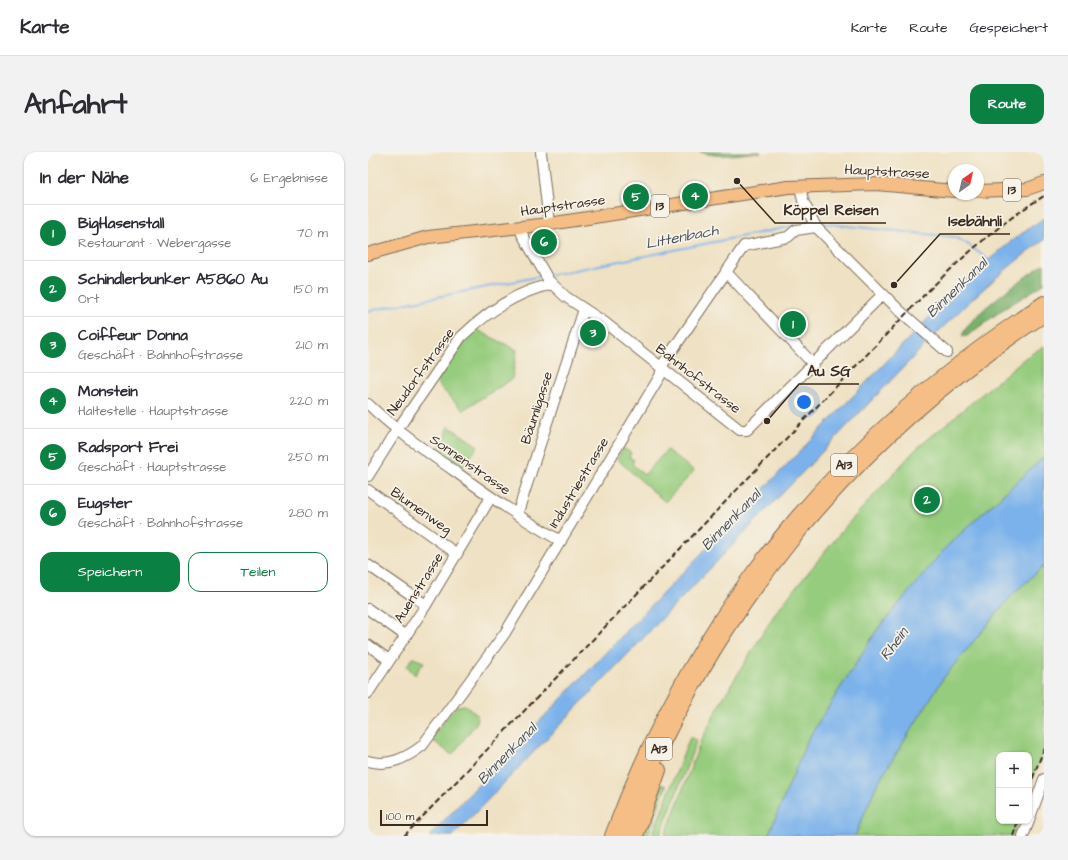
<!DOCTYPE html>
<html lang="de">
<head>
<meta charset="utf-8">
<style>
  :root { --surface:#fff; --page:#f2f2f3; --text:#2b2b33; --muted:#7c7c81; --line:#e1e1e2; --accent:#0b8043 }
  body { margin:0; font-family:"Architects Daughter",sans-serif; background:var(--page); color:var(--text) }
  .controls { position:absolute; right:12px; bottom:12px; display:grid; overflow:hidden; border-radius:8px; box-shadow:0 1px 3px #0004 }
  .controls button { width:36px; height:36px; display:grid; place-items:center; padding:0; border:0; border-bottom:1px solid var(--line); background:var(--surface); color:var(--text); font:20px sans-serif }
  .compass { position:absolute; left:580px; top:12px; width:36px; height:36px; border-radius:50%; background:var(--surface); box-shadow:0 1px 3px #0004; rotate:34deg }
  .scale { position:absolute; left:12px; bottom:10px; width:108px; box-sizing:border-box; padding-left:4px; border:2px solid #3b2a1e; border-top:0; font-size:11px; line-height:14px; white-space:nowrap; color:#3b2a1e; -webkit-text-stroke:3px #f7f3e8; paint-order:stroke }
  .you { position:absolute; left:436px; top:250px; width:14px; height:14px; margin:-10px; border:3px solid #fff; border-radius:50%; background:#1a73e8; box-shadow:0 0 0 6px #1a73e833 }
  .badge { display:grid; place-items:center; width:26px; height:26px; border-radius:50%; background:var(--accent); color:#fff; font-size:13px; font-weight:700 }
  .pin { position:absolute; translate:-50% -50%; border:2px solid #fff; box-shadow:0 1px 4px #0006 }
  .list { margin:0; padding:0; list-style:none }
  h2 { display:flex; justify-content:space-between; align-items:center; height:52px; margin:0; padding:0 16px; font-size:17px }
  h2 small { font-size:13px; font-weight:400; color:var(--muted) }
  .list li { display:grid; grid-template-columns:26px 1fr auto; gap:12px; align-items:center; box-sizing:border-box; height:56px; padding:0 16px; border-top:1px solid var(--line) }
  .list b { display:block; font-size:15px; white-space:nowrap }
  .list p { margin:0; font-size:13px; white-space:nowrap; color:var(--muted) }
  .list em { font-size:13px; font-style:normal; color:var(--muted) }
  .actions { display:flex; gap:8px; padding:12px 16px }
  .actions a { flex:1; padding:9px 0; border:1px solid var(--accent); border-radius:12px; text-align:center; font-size:14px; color:var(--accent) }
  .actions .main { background:var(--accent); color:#fff }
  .map { position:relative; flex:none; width:676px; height:684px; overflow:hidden; border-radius:12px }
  header { display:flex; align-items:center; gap:24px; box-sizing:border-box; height:56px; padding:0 20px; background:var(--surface); border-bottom:1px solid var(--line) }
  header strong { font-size:19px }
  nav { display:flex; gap:22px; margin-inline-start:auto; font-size:14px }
  .intro { display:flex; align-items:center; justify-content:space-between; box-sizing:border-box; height:96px; padding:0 24px }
  h1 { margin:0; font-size:28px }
  .button { padding:10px 18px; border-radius:12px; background:var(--accent); color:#fff; font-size:14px; font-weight:700 }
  main { display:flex; gap:24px; padding:0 24px }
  aside { flex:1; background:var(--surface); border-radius:12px; box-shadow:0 1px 3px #0004 }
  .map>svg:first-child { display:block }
  .green { fill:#96cc7d; stroke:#687b4e }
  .forest { fill:#78b06c; stroke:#5a6d45 }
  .water { fill:#7cb2eb; stroke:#5c6e84 }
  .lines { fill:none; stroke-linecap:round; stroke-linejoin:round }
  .stream { stroke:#7cb2eb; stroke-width:2 }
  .minor-casing { stroke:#7a6a58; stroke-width:12 }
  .major-casing { stroke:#7a6a58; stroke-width:14 }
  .highway-casing { stroke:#7a6a58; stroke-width:16 }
  .minor { stroke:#fff; stroke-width:10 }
  .major { stroke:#f6be87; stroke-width:12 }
  .highway { stroke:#f6be87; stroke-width:14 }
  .rail { stroke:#3b2a1e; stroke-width:2; stroke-dasharray:6 3; stroke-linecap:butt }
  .labels { text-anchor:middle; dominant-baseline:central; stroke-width:3.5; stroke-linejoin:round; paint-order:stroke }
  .shield { fill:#f7f3e8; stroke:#73665b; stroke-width:1 }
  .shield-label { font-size:13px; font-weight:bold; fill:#3b2a1e }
  .street-label { font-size:14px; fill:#3b2a1e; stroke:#f7f3e8 }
  .water-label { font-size:15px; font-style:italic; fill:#4e535c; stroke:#f7f3e8 }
  .leader { fill:none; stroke:#3b2a1e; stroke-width:1.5 }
  .callout-dot { fill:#3b2a1e; stroke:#f7f3e8; stroke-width:1.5 }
  .callout-label { font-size:15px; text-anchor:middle; font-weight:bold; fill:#3b2a1e; stroke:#f7f3e8; stroke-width:3.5; stroke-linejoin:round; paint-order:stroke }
</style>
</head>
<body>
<header>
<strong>Karte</strong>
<nav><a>Karte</a><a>Route</a><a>Gespeichert</a></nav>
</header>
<div class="intro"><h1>Anfahrt</h1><a class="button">Route</a></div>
<main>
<aside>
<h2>In der Nähe<small>6 Ergebnisse</small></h2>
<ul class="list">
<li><span class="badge">1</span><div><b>BigHasenstall</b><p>Restaurant · Webergasse</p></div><em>70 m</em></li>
<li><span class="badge">2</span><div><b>Schindlerbunker A5860 Au</b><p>Ort</p></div><em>150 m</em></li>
<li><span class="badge">3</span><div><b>Coiffeur Donna</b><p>Geschäft · Bahnhofstrasse</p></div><em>210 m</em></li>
<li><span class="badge">4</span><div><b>Monstein</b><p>Haltestelle · Hauptstrasse</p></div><em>220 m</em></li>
<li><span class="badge">5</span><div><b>Radsport Frei</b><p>Geschäft · Hauptstrasse</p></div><em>250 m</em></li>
<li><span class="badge">6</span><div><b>Eugster</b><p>Geschäft · Bahnhofstrasse</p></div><em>280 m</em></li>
</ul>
<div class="actions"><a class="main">Speichern</a><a>Teilen</a></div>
</aside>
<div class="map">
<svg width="676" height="684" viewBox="0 0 676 684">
  <rect width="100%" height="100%" fill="#f7f3e8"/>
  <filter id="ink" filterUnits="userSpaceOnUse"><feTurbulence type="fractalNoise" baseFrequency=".025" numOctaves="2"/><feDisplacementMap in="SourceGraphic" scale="8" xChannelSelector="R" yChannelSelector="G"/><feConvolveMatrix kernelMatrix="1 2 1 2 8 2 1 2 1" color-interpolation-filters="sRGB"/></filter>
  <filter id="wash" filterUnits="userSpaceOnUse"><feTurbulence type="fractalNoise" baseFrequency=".012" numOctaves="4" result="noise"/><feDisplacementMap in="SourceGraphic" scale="16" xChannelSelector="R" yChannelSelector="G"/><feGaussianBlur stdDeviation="0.9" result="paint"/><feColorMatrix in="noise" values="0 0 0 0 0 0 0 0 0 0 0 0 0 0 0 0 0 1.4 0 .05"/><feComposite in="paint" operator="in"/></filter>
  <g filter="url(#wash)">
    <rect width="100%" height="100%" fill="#efe1c3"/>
    <g class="green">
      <polygon points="107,177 149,198 144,227 95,258 70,233 69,228 96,187"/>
      <polygon points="676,194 676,305 578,395 509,478 440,587 400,684 297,684 332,591 355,546 408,460 478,374 547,298 657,206"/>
      <polygon points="80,274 110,294 93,318 67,300 79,283 78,278"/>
      <polygon points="255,296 263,301 261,305 266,308 264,312 276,323 299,298 326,319 297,350 249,307"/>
      <polygon points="676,414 676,597 661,635 661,603 631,603 631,669 650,669 645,684 487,684 508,634 576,525 645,442"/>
      <polygon points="45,506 56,510 47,523 39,514"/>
      <polygon points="97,553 109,563 109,570 84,603 63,587 88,554"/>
      <polygon points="322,585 329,588 292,684 284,684"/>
      <polygon points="290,631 298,634 280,684 272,684"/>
    </g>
    <g class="forest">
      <path d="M332,0h61c-20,1 -41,7 -61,0z"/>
      <path d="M676,112v20l-42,26 -35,26 -5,1c3,-19 64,-61 82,-73z"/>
    </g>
    <g class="water">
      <path d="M676,66v22c-46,33 -82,68 -122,108l-469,488h-24l536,-556 49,-41z"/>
      <polygon points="676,305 676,414 645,442 576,525 508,634 487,684 400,684 440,587 509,478 578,395"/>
    </g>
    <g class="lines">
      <g class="stream">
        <polyline points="451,71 586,85 598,91 622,109"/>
        <polyline points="182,123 426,74"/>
        <polyline points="0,159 173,124"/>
      </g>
    </g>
  </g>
  <g filter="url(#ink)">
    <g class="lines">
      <g class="minor-casing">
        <g id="minor">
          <polyline points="173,0 181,72"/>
          <polyline points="432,34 435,49 448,75 531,158 579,200"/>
          <polyline points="153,76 154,82 181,129 198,145 236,170 372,278 379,278 515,142"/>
          <polyline points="358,120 445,212"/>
          <path d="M0,252c26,25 55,45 85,66 35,25 70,50 108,71"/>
          <path d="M0,324l29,-46 64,-93c25,-24 57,-46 91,-53"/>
          <polyline points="0,338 89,402"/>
          <polyline points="149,363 216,157"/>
          <polyline points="0,413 58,453"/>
          <polyline points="0,457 38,484"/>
          <polyline points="0,493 21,508"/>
          <polyline points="0,541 58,453 123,345"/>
          <path d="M0,609c21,6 38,-3 54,-15l83,-113 155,-257 3,-12 81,-118 44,-9 8,-7 20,-3"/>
          <polyline points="661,668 676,627"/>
          <polyline points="655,684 661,669"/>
        </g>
      </g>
      <g class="major-casing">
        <g id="major">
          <polyline points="610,39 659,37 676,31"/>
          <polyline points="0,102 60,85 181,72 420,35 508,32 586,39"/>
        </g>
      </g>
      <g class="highway-casing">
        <g id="highway">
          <path d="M244,684c85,-229 228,-399 432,-533"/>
          <path d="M255,684c81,-216 227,-397 421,-521"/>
          <polyline points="268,684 291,618"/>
        </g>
      </g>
      <use href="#minor" class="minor"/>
      <use href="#major" class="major"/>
      <use href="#highway" class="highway"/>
      <g class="rail">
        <polyline points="661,635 676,597"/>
        <path d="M36,684l524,-545c36,-35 73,-69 116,-95"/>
        <polyline points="645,684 650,669"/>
      </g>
    </g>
  </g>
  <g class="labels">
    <g class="shield">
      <rect x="635" y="27" width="18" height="22" rx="3"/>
      <rect x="283" y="43" width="18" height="22" rx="3"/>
      <rect x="463" y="302" width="26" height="22" rx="3"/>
      <rect x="278" y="586" width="26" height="22" rx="3"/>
    </g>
    <g class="shield-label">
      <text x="644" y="38">13</text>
      <text x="292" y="54">13</text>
      <text x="476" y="313">A13</text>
      <text x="291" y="597">A13</text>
    </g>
    <g class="street-label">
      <text transform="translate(519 20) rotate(3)">Hauptstrasse</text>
      <text transform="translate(195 54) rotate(-8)">Hauptstrasse</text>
      <text transform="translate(53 220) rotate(-54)">Neudorfstrasse</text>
      <text transform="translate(330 227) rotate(38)">Bahnhofstrasse</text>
      <text transform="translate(169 256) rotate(-72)">Bäumligasse</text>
      <text transform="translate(102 313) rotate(35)">Sonnenstrasse</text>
      <text transform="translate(211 331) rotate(-59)">Industriestrasse</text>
      <text transform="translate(53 359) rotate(35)">Blumenweg</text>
      <text transform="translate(51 436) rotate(-58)">Auenstrasse</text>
    </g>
    <g class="water-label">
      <text transform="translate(314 85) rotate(-11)">Littenbach</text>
      <text transform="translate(589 136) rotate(-44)">Binnenkanal</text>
      <text transform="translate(363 368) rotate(-46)">Binnenkanal</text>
      <text transform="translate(526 492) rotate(-53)">Rhein</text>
      <text transform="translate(139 602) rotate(-46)">Binnenkanal</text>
    </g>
  </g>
  <path class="leader" d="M369 29L407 71H518M526 133L572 82H642M399 269L431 232H491"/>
  <g class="callout-dot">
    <circle cx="369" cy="29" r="4"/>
    <circle cx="526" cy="133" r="4"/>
    <circle cx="399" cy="269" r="4"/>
  </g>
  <g class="callout-label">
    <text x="463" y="63">Köppel Reisen</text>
    <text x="607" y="74">Isebähnli</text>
    <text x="461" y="224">Au SG</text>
  </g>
</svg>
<div class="controls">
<button>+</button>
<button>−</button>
</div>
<svg class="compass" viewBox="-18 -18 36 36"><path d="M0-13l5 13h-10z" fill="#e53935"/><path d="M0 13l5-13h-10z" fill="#7c7c81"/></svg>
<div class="scale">100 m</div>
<div class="you"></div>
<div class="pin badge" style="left:425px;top:172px">1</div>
<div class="pin badge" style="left:559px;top:348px">2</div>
<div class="pin badge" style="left:225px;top:181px">3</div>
<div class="pin badge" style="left:327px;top:44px">4</div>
<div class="pin badge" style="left:268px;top:45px">5</div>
<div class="pin badge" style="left:176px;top:90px">6</div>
</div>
</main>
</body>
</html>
